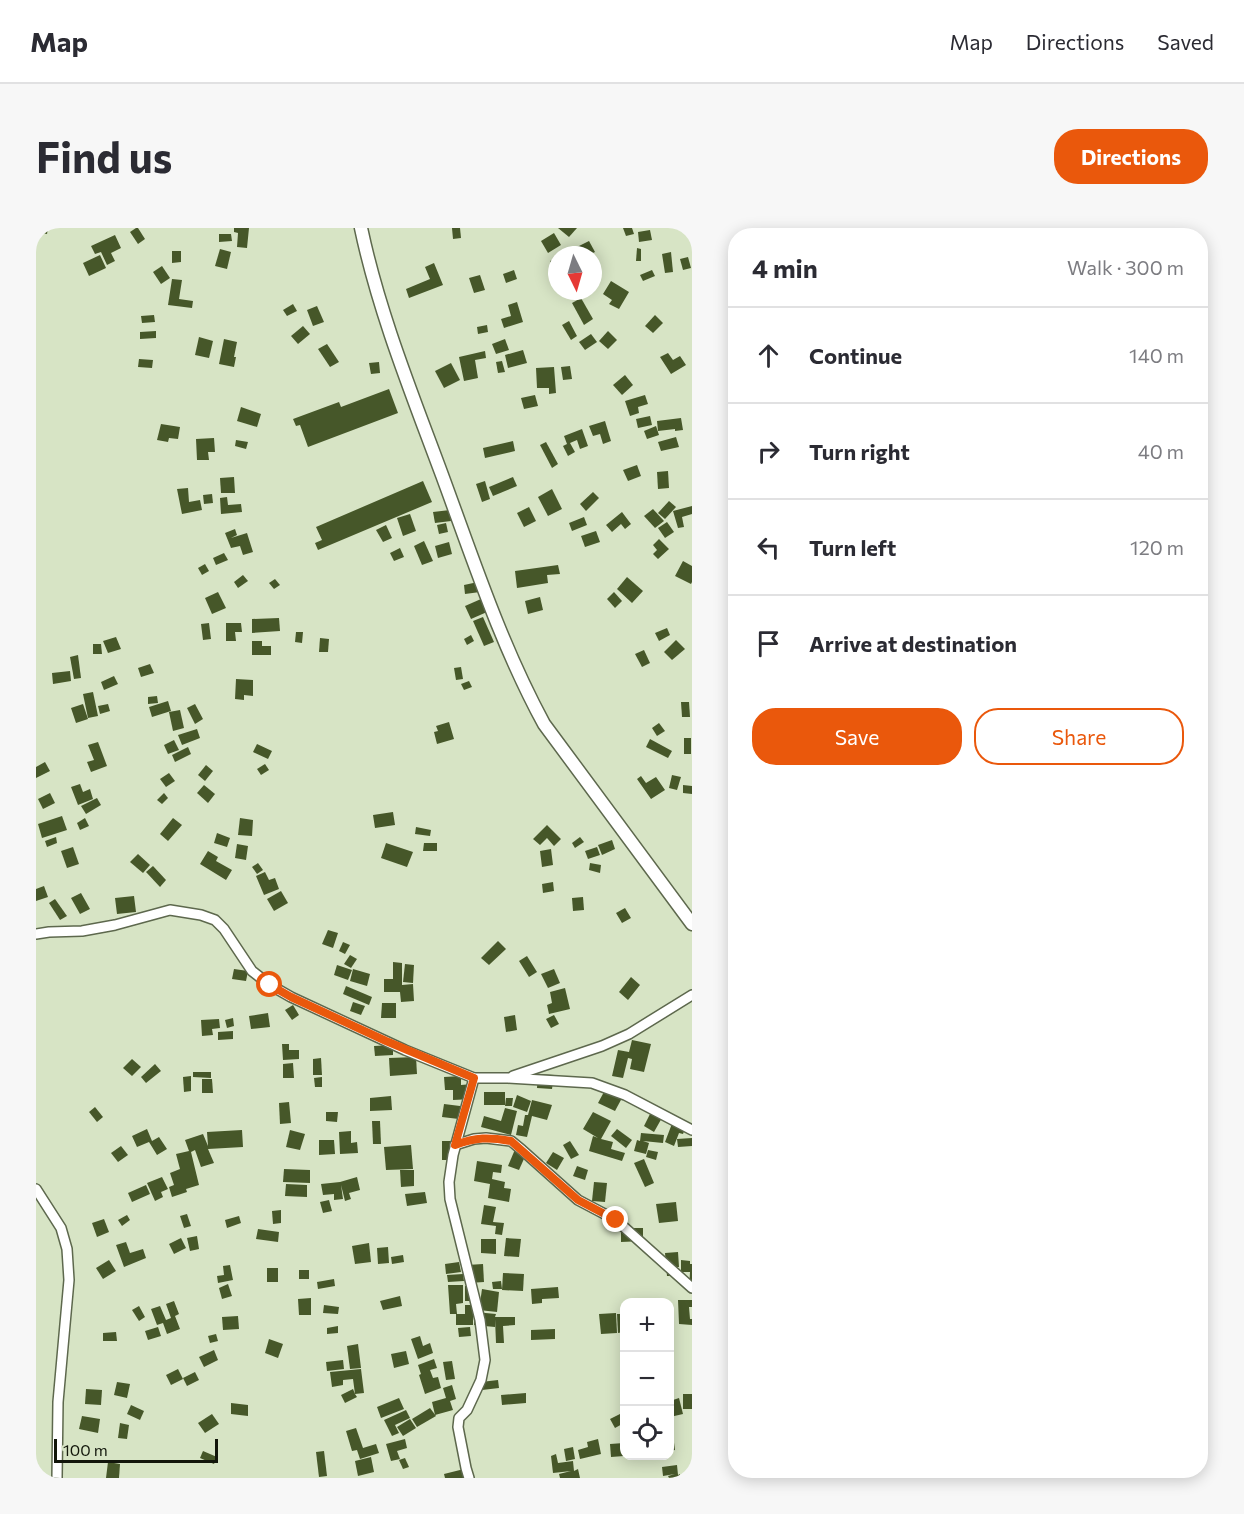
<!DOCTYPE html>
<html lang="en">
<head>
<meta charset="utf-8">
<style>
  :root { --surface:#fff; --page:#f7f7f7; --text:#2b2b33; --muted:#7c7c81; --line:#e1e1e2; --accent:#ea580c }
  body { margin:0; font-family:Commissioner,sans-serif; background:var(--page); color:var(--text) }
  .controls { position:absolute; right:18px; bottom:18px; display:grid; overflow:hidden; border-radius:12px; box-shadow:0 3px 15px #0003 }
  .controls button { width:54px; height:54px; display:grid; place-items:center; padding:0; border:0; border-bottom:2px solid var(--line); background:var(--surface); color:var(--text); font:30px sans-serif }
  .compass { position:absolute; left:512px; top:18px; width:54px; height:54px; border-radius:50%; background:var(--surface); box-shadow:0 3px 15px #0003; rotate:175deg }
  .scale { position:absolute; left:18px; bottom:15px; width:164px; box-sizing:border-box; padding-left:6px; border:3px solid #12160b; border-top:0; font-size:16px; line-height:21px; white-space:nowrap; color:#12160b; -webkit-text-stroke:4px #d7e4c5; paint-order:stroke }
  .stop { position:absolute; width:18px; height:18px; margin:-14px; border:4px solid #ea580c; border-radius:50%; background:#fff }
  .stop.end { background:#ea580c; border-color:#fff; box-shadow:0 2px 6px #0008 }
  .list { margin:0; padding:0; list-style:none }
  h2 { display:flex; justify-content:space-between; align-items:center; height:78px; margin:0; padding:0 24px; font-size:26px }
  h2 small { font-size:20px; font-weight:400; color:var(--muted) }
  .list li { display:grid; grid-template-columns:39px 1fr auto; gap:18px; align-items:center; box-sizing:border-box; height:96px; padding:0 24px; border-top:2px solid var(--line) }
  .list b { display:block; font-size:22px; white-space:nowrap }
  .list em { font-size:20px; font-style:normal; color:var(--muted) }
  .actions { display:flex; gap:12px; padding:18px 24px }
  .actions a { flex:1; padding:14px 0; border:2px solid var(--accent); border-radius:24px; text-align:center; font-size:21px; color:var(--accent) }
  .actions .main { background:var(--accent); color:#fff }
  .icon { flex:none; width:33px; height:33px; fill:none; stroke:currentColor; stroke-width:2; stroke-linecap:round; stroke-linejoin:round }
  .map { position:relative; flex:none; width:656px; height:1250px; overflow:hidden; border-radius:24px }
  header { display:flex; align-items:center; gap:36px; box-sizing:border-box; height:84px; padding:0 30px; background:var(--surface); border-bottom:2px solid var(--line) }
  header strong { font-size:28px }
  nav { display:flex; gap:33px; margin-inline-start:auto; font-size:21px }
  .intro { display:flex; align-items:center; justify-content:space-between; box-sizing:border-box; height:144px; padding:0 36px }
  h1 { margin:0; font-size:42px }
  .button { padding:15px 27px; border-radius:24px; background:var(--accent); color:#fff; font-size:21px; font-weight:700 }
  main { display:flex; gap:36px; padding:0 36px }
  aside { flex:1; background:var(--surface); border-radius:24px; box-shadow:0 3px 15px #0003 }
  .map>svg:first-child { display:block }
  .building { fill:#465729 }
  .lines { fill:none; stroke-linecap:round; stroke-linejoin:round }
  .street-casing { stroke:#5d684d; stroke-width:12 }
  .secondary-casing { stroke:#5d684d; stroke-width:15 }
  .street { stroke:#fff; stroke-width:9 }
  .secondary { stroke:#fff; stroke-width:12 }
  .route { stroke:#ea580c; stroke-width:8 }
</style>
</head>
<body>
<header>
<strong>Map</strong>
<nav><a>Map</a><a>Directions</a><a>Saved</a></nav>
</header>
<div class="intro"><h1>Find us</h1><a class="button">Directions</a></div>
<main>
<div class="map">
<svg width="656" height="1250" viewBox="0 0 656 1250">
  <rect width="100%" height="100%" fill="#d7e4c5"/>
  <g class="building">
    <polygon points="0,0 12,0 11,6 0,4"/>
    <polygon points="100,0 102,0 109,11 102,16 94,4"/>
    <polygon points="198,0 213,0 211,20 201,19 202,5 198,4"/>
    <polygon points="416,0 424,0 425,10 417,11"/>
    <polygon points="522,0 541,0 533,9"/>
    <polygon points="587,0 596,0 598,6 590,8"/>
    <polygon points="614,2 616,12 603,14 602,4"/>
    <polygon points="518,5 525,17 512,25 505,13"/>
    <polygon points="183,6 195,6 196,13 183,14"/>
    <polygon points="79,7 85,20 75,25 79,33 71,37 65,24 59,26 55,18"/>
    <polygon points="553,13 559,24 553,27 546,27 541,19"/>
    <polygon points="601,20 605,21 605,33 600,33"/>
    <polygon points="184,21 195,24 191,41 179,38"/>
    <polygon points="136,23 145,23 145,34 136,35"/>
    <polygon points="635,24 637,44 629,45 626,26"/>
    <polygon points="64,27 70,40 53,48 47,35"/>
    <polygon points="652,29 655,40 647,42 644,31"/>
    <polygon points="521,30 521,46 514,33"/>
    <polygon points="398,35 407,57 373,70 370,61 394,51 389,39"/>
    <polygon points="126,38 134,50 125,56 117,44"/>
    <polygon points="478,42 481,51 470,55 467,46"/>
    <polygon points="616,42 619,48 607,53 604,47"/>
    <polygon points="444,47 449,62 438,65 433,50"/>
    <polygon points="136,51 146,52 143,71 157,73 156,80 132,77"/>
    <polygon points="575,53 593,64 583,81 573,76 576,72 567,66"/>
    <polygon points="545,70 557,91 548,97 536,75"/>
    <polygon points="481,74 487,94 468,100 465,91 475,88 472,77"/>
    <polygon points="257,76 261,83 251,88 247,82"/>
    <polygon points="281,78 288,94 277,98 271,82"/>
    <polygon points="118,87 119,94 106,95 105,88"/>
    <polygon points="619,87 627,95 617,105 609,98"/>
    <polygon points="533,93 541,108 535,112 526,97"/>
    <polygon points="451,97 452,104 442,106 441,99"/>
    <polygon points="267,98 274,106 262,116 255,108"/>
    <polygon points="120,103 120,110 104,111 104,104"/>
    <polygon points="572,103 581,112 572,121 563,113"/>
    <polygon points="555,106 561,114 549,122 543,114"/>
    <polygon points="163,109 177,113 173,130 159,127"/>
    <polygon points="188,111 201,114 198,129 200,129 198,139 183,136"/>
    <polygon points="469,111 473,122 460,126 456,116"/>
    <polygon points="291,116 303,134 294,139 282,121"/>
    <polygon points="487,122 491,135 472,140 469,127"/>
    <polygon points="449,123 450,130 439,132 442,150 428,153 423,129"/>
    <polygon points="632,125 637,132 644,128 650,137 635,146 624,129"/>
    <polygon points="103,131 117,132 116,140 102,139"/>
    <polygon points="466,133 469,144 462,145 460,134"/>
    <polygon points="343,134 344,145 335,146 333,135"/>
    <polygon points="415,135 424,152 408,160 399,143"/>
    <polygon points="534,138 536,151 527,152 525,139"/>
    <polygon points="518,139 520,165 513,166 513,160 501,160 500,140"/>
    <polygon points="589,147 597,157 586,167 577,157"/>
    <polygon points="353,161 362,185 272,219 264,197 260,198 257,191 303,174 305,179"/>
    <polygon points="499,167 502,178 488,181 485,170"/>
    <polygon points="609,167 612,176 602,179 603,185 594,188 589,173"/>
    <polygon points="205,179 225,186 221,199 201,193"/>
    <polygon points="614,188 616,197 602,200 600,191"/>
    <polygon points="645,190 647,202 639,203 639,201 622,203 621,193"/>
    <polygon points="569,193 575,213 567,216 564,206 557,208 553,198"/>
    <polygon points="125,196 144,199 142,211 133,210 132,214 121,212"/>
    <polygon points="620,198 623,207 611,211 608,203"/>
    <polygon points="546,201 552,218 544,221 541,212 534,215 539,224 532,228 527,218 531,216 528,208"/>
    <polygon points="640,209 643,219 625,223 622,214"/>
    <polygon points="178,210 179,224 172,224 173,232 161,232 160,211"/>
    <polygon points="200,212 212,214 210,221 199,218"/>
    <polygon points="477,213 479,223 449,230 447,220"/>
    <polygon points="510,214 522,236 516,240 504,217"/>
    <polygon points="601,237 605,248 592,253 587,242"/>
    <polygon points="632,243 633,260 622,261 621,244"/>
    <polygon points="198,249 199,265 185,265 184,250"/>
    <polygon points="477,249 481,258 457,268 453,259"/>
    <polygon points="387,253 396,274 282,322 279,315 286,312 280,299"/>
    <polygon points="449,253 454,271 446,274 440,256"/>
    <polygon points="152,260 153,274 164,272 166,282 146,286 141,261"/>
    <polygon points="516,261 526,281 512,288 502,269"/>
    <polygon points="557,264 563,270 550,283 544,276"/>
    <polygon points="176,266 177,275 168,276 167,267"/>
    <polygon points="191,269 192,277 205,276 206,284 185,286 184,270"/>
    <polygon points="633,273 640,279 629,291 622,285"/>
    <polygon points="656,278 656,286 646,289 648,299 642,300 637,283"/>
    <polygon points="493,279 500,293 488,299 481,285"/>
    <polygon points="617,281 628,293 619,300 608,288"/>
    <polygon points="414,282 415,293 399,295 397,284"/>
    <polygon points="586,284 595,296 589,301 585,296 576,304 570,297"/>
    <polygon points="374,286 380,303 367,308 361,290"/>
    <polygon points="548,289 551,297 536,303 533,295"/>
    <polygon points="631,294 638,304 629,310 622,300"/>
    <polygon points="410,295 412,304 403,306 401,297"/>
    <polygon points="350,297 356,310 347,314 340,302"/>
    <polygon points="199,301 201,307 195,310 211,305 217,324 207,327 204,318 195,320 189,305"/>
    <polygon points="560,303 564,314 549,319 545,308"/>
    <polygon points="623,311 633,321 622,331 617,326 621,322 617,317"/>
    <polygon points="388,313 397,333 386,337 378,318"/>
    <polygon points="413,314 416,326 402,330 399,318"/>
    <polygon points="364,320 368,329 358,333 354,325"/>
    <polygon points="188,325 192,332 180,337 177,330"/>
    <polygon points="647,333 656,338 656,354 655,356 639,348"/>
    <polygon points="169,336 173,343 166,347 162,340"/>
    <polygon points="522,337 524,346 511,347 512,355 481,360 479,343"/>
    <polygon points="207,347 212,353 202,360 198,354"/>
    <polygon points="591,349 607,363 596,375 581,361"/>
    <polygon points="239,351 244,357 238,361 233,355"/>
    <polygon points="442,354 444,364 429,366 428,357"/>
    <polygon points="182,364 190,380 176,386 169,370"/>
    <polygon points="578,364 586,373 579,380 571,371"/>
    <polygon points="504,369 507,382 492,386 489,373"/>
    <polygon points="445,371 451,384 435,391 429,378"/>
    <polygon points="447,389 458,414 448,418 437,393"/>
    <polygon points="243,390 244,403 216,405 216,391"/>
    <polygon points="173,395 175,411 167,412 165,396"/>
    <polygon points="190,395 205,395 206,404 199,404 200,413 190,413"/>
    <polygon points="631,400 634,407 623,413 619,405"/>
    <polygon points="260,404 267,404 266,415 259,414"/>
    <polygon points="435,407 438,413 431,417 428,411"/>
    <polygon points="80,409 85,421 72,425 67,413"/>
    <polygon points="284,410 293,411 292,424 283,424"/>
    <polygon points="640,412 649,421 636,432 628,424"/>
    <polygon points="216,413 226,413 226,418 235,418 235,427 216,427"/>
    <polygon points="57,416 65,416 66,426 57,426"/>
    <polygon points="608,422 614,435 606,439 599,426"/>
    <polygon points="42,427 45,450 38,451 34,429"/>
    <polygon points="114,436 118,445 105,449 102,440"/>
    <polygon points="425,439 427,451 420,452 418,440"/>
    <polygon points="34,443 35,453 17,456 16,445"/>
    <polygon points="78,448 82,456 68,462 65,454"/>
    <polygon points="200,451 217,452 217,468 208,467 208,472 199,471"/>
    <polygon points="433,453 436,459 428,462 425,456"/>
    <polygon points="57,464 62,488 52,490 47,466"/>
    <polygon points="121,468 122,475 112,476 112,469"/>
    <polygon points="132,473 135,483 116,489 113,479"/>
    <polygon points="645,474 653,474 654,489 646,489"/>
    <polygon points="47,476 52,491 40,495 35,480"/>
    <polygon points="72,476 74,483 64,486 62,478"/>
    <polygon points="159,476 167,491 159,496 151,480"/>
    <polygon points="144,482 148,500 137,503 133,484"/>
    <polygon points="413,494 418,511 401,516 398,504 402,503 400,498"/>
    <polygon points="623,495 629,503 621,508 616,500"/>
    <polygon points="161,501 164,510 146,517 142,507"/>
    <rect x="648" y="510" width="7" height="16"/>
    <polygon points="614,511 636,523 632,530 610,519"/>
    <polygon points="138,512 143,522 132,526 128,517"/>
    <polygon points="62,514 71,538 55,544 51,534 58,532 52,517"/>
    <polygon points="221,516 236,523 232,531 217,524"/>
    <polygon points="152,519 155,526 139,534 136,527"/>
    <polygon points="9,534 14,543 0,550 0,539"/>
    <polygon points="229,536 233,542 225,547 221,541"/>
    <polygon points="170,537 177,543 169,553 162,547"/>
    <polygon points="133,545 139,553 130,559 124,551"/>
    <polygon points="636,547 645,549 641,562 633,560"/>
    <polygon points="605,548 610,555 620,549 629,562 615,571 601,551"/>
    <polygon points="44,556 47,564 54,561 57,571 42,577 35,559"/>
    <polygon points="168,557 179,566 172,575 161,565"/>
    <polygon points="647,557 656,558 656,566 647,565"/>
    <polygon points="14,565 19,575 7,581 2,571"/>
    <polygon points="128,565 132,570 126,576 121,572"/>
    <polygon points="61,570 65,577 50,586 45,578"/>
    <polygon points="357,584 359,597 339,600 337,587"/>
    <polygon points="26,588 31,602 6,610 2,596"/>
    <polygon points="49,590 53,598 44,602 41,595"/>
    <polygon points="137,590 146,597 132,613 124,606"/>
    <polygon points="204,590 217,592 216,608 202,607"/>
    <polygon points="511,597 525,611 518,618 511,610 504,617 497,611"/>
    <polygon points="380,599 395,602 394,608 379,606"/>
    <polygon points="181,605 194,610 191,619 178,615"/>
    <polygon points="20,609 21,615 11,619 9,613"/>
    <polygon points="544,609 548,614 539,620 536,615"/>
    <polygon points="576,612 579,621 566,627 562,617"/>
    <polygon points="350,615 377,624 371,639 345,630"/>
    <polygon points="388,615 401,615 401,623 387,623"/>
    <polygon points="201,616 212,618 210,632 199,630"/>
    <polygon points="37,619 43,636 31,640 25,623"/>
    <polygon points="561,619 564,627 552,631 549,623"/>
    <polygon points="515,621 517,637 506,639 504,623"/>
    <polygon points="172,623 182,629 180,633 196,642 190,652 164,636"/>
    <polygon points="102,626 114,637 107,645 94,634"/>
    <polygon points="222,635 227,642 221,646 216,639"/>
    <polygon points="554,635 565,637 564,645 553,642"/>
    <polygon points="117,638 130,652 124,659 110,644"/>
    <polygon points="229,644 233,652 239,650 243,661 228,667 220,648"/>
    <polygon points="517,654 518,663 507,665 506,656"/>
    <polygon points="8,658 12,669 0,673 0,661"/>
    <polygon points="245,663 252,675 238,683 231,671"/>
    <polygon points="45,665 54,681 44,686 35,670"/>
    <polygon points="98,668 100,684 81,686 79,670"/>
    <polygon points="547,669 548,682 537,683 536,670"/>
    <polygon points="19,671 31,688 24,692 13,675"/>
    <polygon points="589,680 595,690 586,695 580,685"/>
    <polygon points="292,702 302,705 297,720 286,716"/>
    <polygon points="462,713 470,721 453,737 445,730"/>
    <polygon points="307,714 314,717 309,726 303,723"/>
    <polygon points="314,727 321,731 315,740 308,736"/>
    <polygon points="491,728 501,744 493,749 483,733"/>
    <polygon points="357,734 366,735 366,757 377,756 378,773 365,774 364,764 348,764 348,751 357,751"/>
    <polygon points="369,736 378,737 377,755 367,754"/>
    <polygon points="301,737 316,742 312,752 298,747"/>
    <polygon points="198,741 212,743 210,753 196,751"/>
    <polygon points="317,741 334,746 331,758 314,753"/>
    <polygon points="518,741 524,755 512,760 505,746"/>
    <polygon points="595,749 604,757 592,772 583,764"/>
    <polygon points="310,758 336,769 333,777 307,766"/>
    <polygon points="529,760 534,781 513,786 511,777 516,775 514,764"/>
    <polygon points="317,774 329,778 325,787 314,783"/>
    <polygon points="346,775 360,775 360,790 345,790"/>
    <polygon points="257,777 263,787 256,792 249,782"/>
    <polygon points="232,785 234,799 215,801 213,788"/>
    <polygon points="479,787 481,802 470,804 468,789"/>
    <polygon points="518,787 523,796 515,800 510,791"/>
    <polygon points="197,790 198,798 191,800 189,792"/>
    <polygon points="183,791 184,800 176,801 177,807 166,808 165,792"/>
    <polygon points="197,803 197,811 182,812 182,804"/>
    <polygon points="596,812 615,816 608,844 594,841 596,831 592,830 587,850 576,848 582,822 593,824"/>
    <polygon points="246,816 253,816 253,822 263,822 263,831 247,832"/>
    <polygon points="357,817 357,827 339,828 338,818"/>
    <polygon points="380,829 381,846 354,848 353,830"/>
    <polygon points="285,830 286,847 277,847 277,831"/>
    <polygon points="96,831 105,839 96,848 87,840"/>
    <polygon points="257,835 258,850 247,850 247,836"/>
    <polygon points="119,836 125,843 110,855 105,849"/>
    <polygon points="157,844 175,844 175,850 157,849"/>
    <polygon points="502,846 518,847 516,861 501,860"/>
    <polygon points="155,848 155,863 148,864 147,849"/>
    <polygon points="425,848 425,857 436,856 437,871 417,872 417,862 409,862 408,849"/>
    <polygon points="286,849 286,859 279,859 278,850"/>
    <polygon points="166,851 176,851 177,865 166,865"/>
    <polygon points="569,862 586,870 579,883 562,875"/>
    <rect x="448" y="864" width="21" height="13"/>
    <polygon points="481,867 495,873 491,884 477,879"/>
    <polygon points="355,868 356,882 334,883 334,870"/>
    <polygon points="470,870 477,870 476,878 469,878"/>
    <polygon points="496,872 516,877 511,892 496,888 491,909 480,907 482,897 487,898 489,887 492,887"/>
    <polygon points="253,874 255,895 244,896 243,875"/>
    <polygon points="408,876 432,879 431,892 406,889"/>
    <polygon points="59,879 67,889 61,894 53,884"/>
    <polygon points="469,880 481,883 475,907 445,899 448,888 465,893"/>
    <polygon points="616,882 627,888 618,904 608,898"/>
    <polygon points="290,884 302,884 301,894 290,893"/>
    <polygon points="557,884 575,893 565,911 577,914 575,921 589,925 586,933 553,923 557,908 562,910 547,901"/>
    <polygon points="336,893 344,893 345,916 337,916"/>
    <polygon points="637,893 650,898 647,906 643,905 638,918 629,914"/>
    <polygon points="111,901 116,913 123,909 131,921 121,927 113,914 101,919 96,908"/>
    <polygon points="581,901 596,912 590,920 575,908"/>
    <polygon points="206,902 207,919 172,921 178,935 165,939 159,922 155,924 163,957 150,961 151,964 136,969 133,959 138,957 134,945 144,941 140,926 153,923 149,912 167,906 172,918 171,904"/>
    <polygon points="254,902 269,906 264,922 250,919"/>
    <polygon points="315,903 315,915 321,914 322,925 304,926 303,904"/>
    <polygon points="605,905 628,907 627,915 607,913 613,915 610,926 598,923 601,912 604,913"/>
    <polygon points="656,910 656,918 642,919 641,911"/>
    <polygon points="283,912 298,912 299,926 283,927"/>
    <polygon points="406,913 422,913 416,932 406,932"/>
    <polygon points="534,913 543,927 535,931 527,917"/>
    <polygon points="375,917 377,941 350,942 348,919"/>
    <polygon points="85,918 92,927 82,934 75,925"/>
    <polygon points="480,919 491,924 483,942 472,938"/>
    <polygon points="612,922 622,924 620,932 610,929"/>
    <polygon points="517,924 528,930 521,942 510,935"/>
    <polygon points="608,931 618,955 609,959 598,935"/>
    <polygon points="441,933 466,937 465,945 457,944 456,951 469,954 468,960 475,961 473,974 452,970 454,956 438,953"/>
    <polygon points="541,938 552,942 549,952 537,948"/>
    <polygon points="248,941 274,942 274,955 247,954"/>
    <polygon points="364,942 378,942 378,958 365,959"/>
    <polygon points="126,949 132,961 125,964 127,969 119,973 111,955"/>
    <polygon points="321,949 324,962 313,965 315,971 309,973 305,957 307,971 298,972 298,966 287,967 285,956 304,954"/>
    <polygon points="558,954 571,955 569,974 556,973"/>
    <polygon points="250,956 271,957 271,969 249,968"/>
    <polygon points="110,957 114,966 96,974 92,965"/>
    <polygon points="389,964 391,975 371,978 369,966"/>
    <polygon points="293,972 296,983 287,985 284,974"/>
    <polygon points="640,974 642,993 623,995 620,976"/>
    <polygon points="448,977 460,979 457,994 468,995 466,1007 459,1006 460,998 445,996"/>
    <polygon points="245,982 245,995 237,996 236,983"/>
    <polygon points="151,986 155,998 148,1000 144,988"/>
    <polygon points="91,987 94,992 86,998 82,992"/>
    <polygon points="203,988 205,995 191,1000 189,992"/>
    <polygon points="68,991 73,1004 61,1009 56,995"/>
    <polygon points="585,1000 607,1000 607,1013 585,1014"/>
    <polygon points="222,1001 243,1004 242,1014 220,1011"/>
    <polygon points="161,1008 163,1021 154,1023 151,1010"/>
    <polygon points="145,1010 150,1020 138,1026 133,1016"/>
    <polygon points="470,1010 485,1011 483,1029 468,1028"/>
    <polygon points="445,1011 460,1011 460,1026 445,1025"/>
    <polygon points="90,1014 94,1025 107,1021 110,1030 88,1039 80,1017"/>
    <polygon points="333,1015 335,1034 319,1036 316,1018"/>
    <polygon points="352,1019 353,1035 342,1036 341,1020"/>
    <polygon points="642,1024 643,1039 637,1039 637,1048 631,1048 629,1025"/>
    <polygon points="367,1027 368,1034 356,1036 355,1029"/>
    <polygon points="73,1032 80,1043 67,1051 60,1040"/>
    <polygon points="645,1032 654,1033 654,1036 656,1036 656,1061 653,1061 654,1044 645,1044"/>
    <polygon points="423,1034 425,1044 410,1046 409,1036"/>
    <polygon points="447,1036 448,1054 433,1055 431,1037"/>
    <polygon points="194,1037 197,1052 182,1055 181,1048 188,1047 187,1038"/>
    <rect x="231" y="1040" width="11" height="14"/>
    <rect x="263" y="1042" width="10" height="9"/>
    <polygon points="467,1045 488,1046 487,1063 466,1062"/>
    <polygon points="427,1046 428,1053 412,1054 411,1047"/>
    <polygon points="298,1051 299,1058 282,1061 281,1054"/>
    <polygon points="465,1053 466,1061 457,1061 456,1054"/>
    <polygon points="192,1056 196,1068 186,1071 183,1060"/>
    <polygon points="412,1057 427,1057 427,1075 420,1076 421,1086 414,1086"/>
    <rect x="429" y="1058" width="10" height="15"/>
    <polygon points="522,1059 523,1070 506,1071 506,1075 496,1076 495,1061"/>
    <polygon points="446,1061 463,1064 461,1084 443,1082"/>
    <polygon points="364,1068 366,1078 347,1082 344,1073"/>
    <polygon points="275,1070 275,1087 263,1087 262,1071"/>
    <polygon points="642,1072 656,1072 656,1079 653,1079 654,1091 656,1091 656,1097 643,1096"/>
    <polygon points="138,1073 143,1086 139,1088 144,1101 131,1106 127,1095 121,1097 115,1081 124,1078 130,1092 135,1090 130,1076"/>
    <polygon points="288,1077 303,1079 302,1086 287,1085"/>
    <polygon points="429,1077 437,1077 437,1097 420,1097 420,1086 429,1086"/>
    <polygon points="103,1078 109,1089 103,1093 96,1082"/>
    <polygon points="439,1084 460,1086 459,1089 479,1089 479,1097 467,1098 468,1115 460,1115 459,1091 459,1099 438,1097"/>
    <polygon points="580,1085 581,1105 565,1106 563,1086"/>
    <polygon points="581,1086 588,1086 588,1104 582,1105"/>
    <polygon points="202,1088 203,1101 187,1102 186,1089"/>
    <polygon points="302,1098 302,1105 291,1106 291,1100"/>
    <polygon points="122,1099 125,1108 112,1112 109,1103"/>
    <polygon points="434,1099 435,1108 423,1109 422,1100"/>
    <polygon points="519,1101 519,1111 495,1112 495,1102"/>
    <polygon points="80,1104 81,1113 67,1113 67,1105"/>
    <polygon points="180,1106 182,1113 174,1115 172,1108"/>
    <polygon points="384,1108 387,1118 394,1115 397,1125 382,1131 375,1111"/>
    <polygon points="233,1111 247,1116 242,1130 229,1125"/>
    <polygon points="322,1116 325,1140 314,1141 311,1118"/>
    <polygon points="178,1122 182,1132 168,1139 163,1129"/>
    <polygon points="370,1123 373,1136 358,1140 355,1126"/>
    <polygon points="398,1131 401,1140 394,1142 397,1150 402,1149 405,1160 389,1166 383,1147 385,1146 382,1137"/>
    <polygon points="307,1132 308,1141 291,1143 290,1134"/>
    <polygon points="416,1133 419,1151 410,1152 407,1134"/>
    <polygon points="142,1141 147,1151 135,1157 130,1147"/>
    <polygon points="325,1141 328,1165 319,1166 321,1169 309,1175 305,1167 317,1161 319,1166 317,1151 307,1152 307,1157 296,1159 294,1144"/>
    <polygon points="159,1144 163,1152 151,1158 147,1150"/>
    <polygon points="462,1152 463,1160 446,1162 445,1154"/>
    <polygon points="81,1154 94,1156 91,1170 78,1167"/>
    <polygon points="416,1157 420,1171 414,1173 417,1182 399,1187 396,1174 410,1170 407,1160"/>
    <polygon points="50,1161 66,1162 65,1177 49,1176"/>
    <polygon points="490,1165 490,1175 466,1177 465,1167"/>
    <rect x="647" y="1166" width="9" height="15"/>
    <polygon points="363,1170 368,1181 345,1190 341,1179"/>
    <polygon points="643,1170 647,1186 634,1189 634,1173"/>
    <polygon points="195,1175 212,1177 212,1188 195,1186"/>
    <polygon points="95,1177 108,1183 104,1192 91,1186"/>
    <polygon points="394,1180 400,1188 381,1199 376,1191"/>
    <polygon points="370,1182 374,1190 359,1197 363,1205 356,1208 348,1192"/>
    <polygon points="588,1184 588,1195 579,1200 574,1191"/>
    <polygon points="176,1186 183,1196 169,1205 162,1195"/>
    <polygon points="46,1188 64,1191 62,1205 43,1201"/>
    <polygon points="374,1191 380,1200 367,1208 361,1199"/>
    <polygon points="84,1195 93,1197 91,1211 82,1210"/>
    <polygon points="320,1200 327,1220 340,1216 343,1225 324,1231 321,1222 316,1223 310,1203"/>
    <polygon points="637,1207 639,1222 634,1223 634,1208"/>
    <polygon points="369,1211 371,1220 361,1223 364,1231 355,1233 350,1216"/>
    <polygon points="562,1211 565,1226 544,1231 542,1222 552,1219 551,1214"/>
    <polygon points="588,1215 588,1228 575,1229 574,1216"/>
    <polygon points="537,1219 539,1231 530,1233 528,1221"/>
    <polygon points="167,1223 181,1229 178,1236 164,1230"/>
    <polygon points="288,1223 291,1248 283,1249 280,1224"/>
    <polygon points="520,1226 522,1235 537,1233 538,1243 542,1241 544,1250 524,1250 523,1246 535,1243 517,1245 515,1228"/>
    <polygon points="335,1229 338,1244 322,1248 319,1233"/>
    <polygon points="369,1230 373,1239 367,1241 363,1232"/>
    <polygon points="72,1234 84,1236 83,1250 70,1250"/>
    <polygon points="641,1237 642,1247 644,1246 644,1250 633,1250 632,1248 639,1246 627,1248 626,1239"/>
    <polygon points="428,1241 430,1250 409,1250 408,1246"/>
  </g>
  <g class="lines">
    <g class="street-casing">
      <g id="street">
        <polyline points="0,706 13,704 46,703 79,697 134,682 165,687 179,692 188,701 216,743 234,757 255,769 369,822 438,850 472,850 556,855 589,867 656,902"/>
        <polyline points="477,848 566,818 593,806 656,767"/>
        <polyline points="419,917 438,911 450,910 475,913 486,922 542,972 580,992 656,1060"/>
        <polyline points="0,961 25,1000 31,1021 33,1052 22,1174 21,1250"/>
        <polyline points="433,1250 430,1240 422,1199 423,1190 431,1182 445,1152 449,1132 444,1092 414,971 413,954 417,927 438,850"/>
      </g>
    </g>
    <g class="secondary-casing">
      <path id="secondary" d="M325,0c18,85 51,166 81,247 31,84 59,170 102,249l148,200"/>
    </g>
    <use href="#street" class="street"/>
    <use href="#secondary" class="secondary"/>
  </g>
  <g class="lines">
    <path class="route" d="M234,757l21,12 95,44 88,37 -19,67c21,-8 34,-8 56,-4l67,59 38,20"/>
  </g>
</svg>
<div class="controls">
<button>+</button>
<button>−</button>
<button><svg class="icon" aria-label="locate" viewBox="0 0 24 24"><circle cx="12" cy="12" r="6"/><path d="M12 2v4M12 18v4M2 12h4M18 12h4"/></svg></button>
</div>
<svg class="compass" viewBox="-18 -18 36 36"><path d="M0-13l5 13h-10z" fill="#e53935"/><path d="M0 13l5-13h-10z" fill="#7c7c81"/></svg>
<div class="scale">100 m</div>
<div class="stop" style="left:234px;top:757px"></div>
<div class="stop end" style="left:580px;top:992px"></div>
</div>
<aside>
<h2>4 min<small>Walk · 300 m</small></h2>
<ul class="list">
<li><svg class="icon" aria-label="ahead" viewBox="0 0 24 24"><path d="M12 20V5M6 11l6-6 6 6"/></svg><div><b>Continue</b></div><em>140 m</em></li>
<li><svg class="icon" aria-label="right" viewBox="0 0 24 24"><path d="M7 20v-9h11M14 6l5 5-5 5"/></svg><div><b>Turn right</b></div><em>40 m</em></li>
<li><svg class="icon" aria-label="left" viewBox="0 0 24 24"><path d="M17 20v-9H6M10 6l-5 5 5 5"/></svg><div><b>Turn left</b></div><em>120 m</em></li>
<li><svg class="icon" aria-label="arrive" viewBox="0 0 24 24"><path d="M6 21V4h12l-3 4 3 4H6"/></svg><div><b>Arrive at destination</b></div></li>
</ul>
<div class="actions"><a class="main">Save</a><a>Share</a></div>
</aside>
</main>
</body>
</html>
